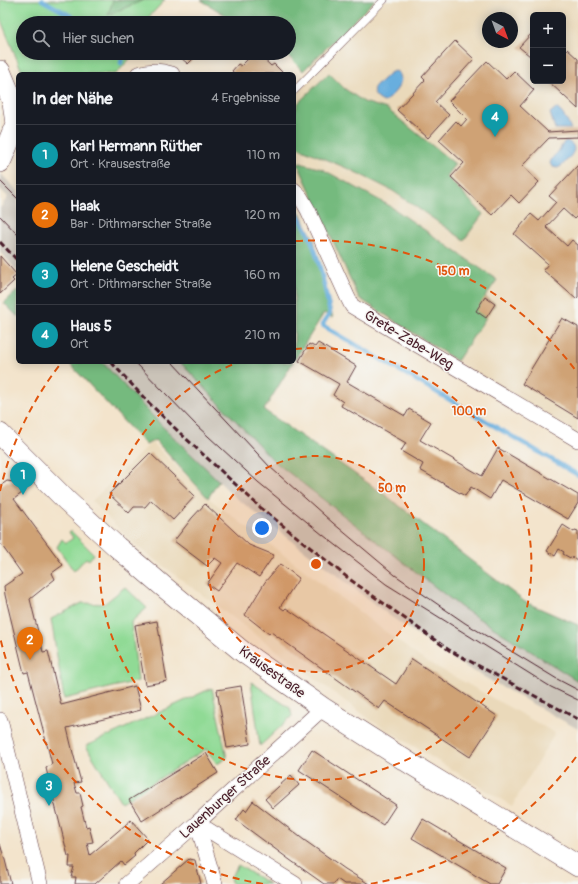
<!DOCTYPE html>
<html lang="de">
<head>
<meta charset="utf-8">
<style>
  :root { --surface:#171b24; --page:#20242c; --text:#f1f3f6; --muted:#9ea1a6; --line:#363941; --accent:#ea580c }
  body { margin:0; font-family:Pangolin,sans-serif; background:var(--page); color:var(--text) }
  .controls { position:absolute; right:12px; top:12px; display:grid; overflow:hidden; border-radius:6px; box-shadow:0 2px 10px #0003 }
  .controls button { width:36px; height:36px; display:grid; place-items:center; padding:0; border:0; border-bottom:1px solid var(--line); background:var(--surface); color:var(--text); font:20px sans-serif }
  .compass { position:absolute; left:482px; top:12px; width:36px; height:36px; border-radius:50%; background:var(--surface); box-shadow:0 2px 10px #0003; rotate:139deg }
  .you { position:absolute; left:262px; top:528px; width:14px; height:14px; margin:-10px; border:3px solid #fff; border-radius:50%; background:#1a73e8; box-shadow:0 0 0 6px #1a73e833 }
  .badge { display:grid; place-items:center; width:26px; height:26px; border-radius:50%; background:var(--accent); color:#fff; font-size:13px; font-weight:700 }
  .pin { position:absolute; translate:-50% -33px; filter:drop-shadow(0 1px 2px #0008) }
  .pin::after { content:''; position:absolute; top:21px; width:14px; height:12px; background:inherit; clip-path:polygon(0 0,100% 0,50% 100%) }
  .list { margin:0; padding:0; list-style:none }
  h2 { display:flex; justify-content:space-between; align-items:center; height:52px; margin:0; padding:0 16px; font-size:17px }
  h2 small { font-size:13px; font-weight:400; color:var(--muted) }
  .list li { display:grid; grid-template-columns:26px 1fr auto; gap:12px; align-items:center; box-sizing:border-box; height:60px; padding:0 16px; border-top:1px solid var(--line) }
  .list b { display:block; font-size:15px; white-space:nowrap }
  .list p { margin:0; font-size:13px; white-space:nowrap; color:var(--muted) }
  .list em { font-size:13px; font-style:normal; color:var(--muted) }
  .icon { flex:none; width:22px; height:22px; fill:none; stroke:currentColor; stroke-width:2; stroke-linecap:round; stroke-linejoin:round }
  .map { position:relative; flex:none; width:578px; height:884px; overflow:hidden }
  .search { position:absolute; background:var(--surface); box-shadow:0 2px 10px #0003; left:16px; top:16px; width:280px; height:44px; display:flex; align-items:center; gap:10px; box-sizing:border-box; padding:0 14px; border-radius:22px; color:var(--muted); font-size:15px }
  .panel { position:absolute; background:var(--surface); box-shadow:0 2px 10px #0003; left:16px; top:72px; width:280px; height:292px; border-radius:6px }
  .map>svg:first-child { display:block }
  .built { fill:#ead9ba; fill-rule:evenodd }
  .industrial { fill:#cac3b8 }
  .green { fill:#90da95; stroke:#6d7c60 }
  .forest { fill:#74ba7e; stroke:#5f6c54 }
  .water { fill:#67aede; stroke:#586684 }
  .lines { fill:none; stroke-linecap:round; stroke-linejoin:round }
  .stream { stroke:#67aede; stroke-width:4.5 }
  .building { fill:#cfa275 }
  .lane-casing { stroke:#633d43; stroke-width:8 }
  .street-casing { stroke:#633d43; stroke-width:16 }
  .secondary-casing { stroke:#633d43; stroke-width:22 }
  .lane { stroke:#fff; stroke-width:7 }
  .street { stroke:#fff; stroke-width:15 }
  .secondary { stroke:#fff; stroke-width:21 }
  .tram { stroke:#4a1f2b; stroke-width:1 }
  .rail { stroke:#4a1f2b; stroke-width:3; stroke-dasharray:6 3; stroke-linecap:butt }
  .ring { fill:none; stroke:#e0560e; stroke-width:2; stroke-dasharray:7 5 }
  .labels { text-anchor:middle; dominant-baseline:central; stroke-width:3; stroke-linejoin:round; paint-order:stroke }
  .street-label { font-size:14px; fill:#4a1f2b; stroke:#f6f6f2 }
  .centre { fill:#e0560e; stroke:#f6f6f2; stroke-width:2 }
  .ring-label { font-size:12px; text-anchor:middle; font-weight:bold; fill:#e0560e; stroke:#f6f6f2; stroke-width:3; stroke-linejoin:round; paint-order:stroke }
</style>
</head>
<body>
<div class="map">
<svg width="578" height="884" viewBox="0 0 578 884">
  <rect width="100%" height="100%" fill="#f6f6f2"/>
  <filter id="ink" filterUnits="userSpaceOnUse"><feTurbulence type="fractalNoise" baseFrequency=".025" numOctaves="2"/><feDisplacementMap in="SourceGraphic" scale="8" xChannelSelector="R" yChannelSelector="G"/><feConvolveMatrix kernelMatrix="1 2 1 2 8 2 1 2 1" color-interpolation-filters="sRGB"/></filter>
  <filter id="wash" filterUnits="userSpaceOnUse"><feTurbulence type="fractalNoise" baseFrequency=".012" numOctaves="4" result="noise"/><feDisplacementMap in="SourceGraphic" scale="16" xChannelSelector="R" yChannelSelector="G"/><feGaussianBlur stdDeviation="0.9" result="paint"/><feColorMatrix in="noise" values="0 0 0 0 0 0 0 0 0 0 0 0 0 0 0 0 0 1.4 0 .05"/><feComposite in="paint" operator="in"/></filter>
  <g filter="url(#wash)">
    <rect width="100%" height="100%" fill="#f3e4cc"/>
    <g class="built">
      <path d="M358,0h220v433l-218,-129 -11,-10 -55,-121v-88l16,-15 1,-18zM533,15h30v66h-30zM488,18h24v24h-24z"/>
      <polygon points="152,442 208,498 419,657 555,733 512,806 372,721 135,545 92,501"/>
    </g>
    <g class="industrial">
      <polygon points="0,173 18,191 18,272 0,252 0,208 8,197 0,189"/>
      <polygon points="102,362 180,362 274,461 462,608 578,681 578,729 457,662 390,616 235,497 162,426"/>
    </g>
    <g class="green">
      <polygon points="0,0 165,0 143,23 23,23 23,53 135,53 116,74 23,74 0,18"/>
      <polygon points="71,531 94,554 89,560 86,558 74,571 57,547 62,539 66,543 73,538 69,532"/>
      <polygon points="125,587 147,608 131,622 138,681 64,699 51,619 82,603 104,604"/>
      <polygon points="251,682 290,708 292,716 260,746"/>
      <polygon points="212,688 227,758 217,764 206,749 121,803 86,746"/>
      <polygon points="238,865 269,884 232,884 230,878"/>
    </g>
    <g class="forest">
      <polygon points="113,0 144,0 108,15"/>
      <polygon points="201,0 375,0 303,71 285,53 289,53 289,23 238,23"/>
      <polygon points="329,73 345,89 364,102 387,109 455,164 446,176 483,214 464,240 393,191 351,170 295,146 294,144 294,115 298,103"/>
      <polygon points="297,162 322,169 390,206 497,280 485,297 495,304 457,361 359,298"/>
      <polygon points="294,205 300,213 314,240 333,318 324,313 294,361"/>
      <polygon points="18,290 18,317 4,303"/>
      <polygon points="68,362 102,362 162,426 219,481 208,498 155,440 146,445"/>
      <polygon points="180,362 293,362 264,410 388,497 525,602 578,625 578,681 462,608 274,461"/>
    </g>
    <g class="water">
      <path d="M394,71l4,1c9,10 -6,24 -14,30 -6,-2 -15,-10 -8,-17 1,-2 4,-2 5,-4 5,-4 7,-8 13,-10z"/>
      <path d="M556,108c7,4 11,13 15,21h-16l-5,-16z"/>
      <path d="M567,141c11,5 7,12 0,19 -3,4 -6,7 -10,8l-4,-1 -3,-3c1,-6 4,-8 8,-12 2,-3 4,-7 6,-10z"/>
    </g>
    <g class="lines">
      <g class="stream">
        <polyline points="42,0 73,17"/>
        <polyline points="121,63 123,53"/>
        <path d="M294,210c22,26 29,70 36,103l-8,12 256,150"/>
      </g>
    </g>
    <g id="blocks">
      <g class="building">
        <polygon points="532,33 533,34 533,53 530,56 519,47"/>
        <polygon points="455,41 474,59 435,102 449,115 428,138 397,110 425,80 422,77"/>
        <polygon points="567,49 578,59 578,109 548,81 563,81 563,53"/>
        <polygon points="180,53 199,53 188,64 180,57 182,55"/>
        <polygon points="254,53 257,53 271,66 274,64 282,72 280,74 235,74 232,71 238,64 241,66"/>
        <polygon points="487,61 506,79 514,71 534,90 520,106 548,132 578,130 578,137 549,138 522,166 539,182 519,203 511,195 492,215 451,177 464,163 439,140 456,121 461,126 467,119 449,101"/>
        <polygon points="578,165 578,215 574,219 563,209 546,227 567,246 572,240 578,245 578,297 576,299 543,270 548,264 514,234 531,214 539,221 556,202 549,196"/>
        <polygon points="0,256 17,275 12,279 14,281 0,294"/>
        <polygon points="485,297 495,304 486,318 476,311"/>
        <polygon points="562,318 578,327 578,418 522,384"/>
        <polygon points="318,343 356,366 347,382 405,416 409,409 431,422 420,440 482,476 498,448 578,495 578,503 568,519 501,480 490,499 471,487 465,496 420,470 423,464 401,451 406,443 341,406 343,402 333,395 339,384 299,361 309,344 315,347"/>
        <polygon points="150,453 195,496 173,520 151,500 145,507 134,507 129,513 109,494"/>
        <polygon points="7,481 14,482 16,484 22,493 14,499 63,565 52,573 55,579 30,599 43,652 48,651 61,705 135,686 141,710 67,728 73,753 81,782 74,783 77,793 80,793 83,806 81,807 86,827 89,826 93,842 87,843 90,855 131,820 148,839 134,853 135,856 124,865 121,861 95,884 75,884 76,877 71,877 74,867 69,867 70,856 68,856 51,789 46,768 52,764 28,672 24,673 5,595 4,586 22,574 0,543 0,486"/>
        <polygon points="205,504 249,545 274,555 259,577 237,563 217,591 207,584 222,563 215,558 207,566 174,541 192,518"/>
        <polygon points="563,525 574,532 575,530 578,531 578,561 573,557 572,559 563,554 564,552 559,549 555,556 547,551"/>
        <polygon points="280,564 299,578 280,607 284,610 286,608 396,684 412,659 497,716 470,757 385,701 379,709 271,632 269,634 245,615 265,582"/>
        <polygon points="157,621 167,681 145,685 135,625"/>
        <polygon points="241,686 250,744 227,748 217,690"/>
        <polygon points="312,750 396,805 383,825 299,770"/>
        <polygon points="206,753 218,773 142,821 129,800"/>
        <polygon points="291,775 299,785 273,808 265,799"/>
        <polygon points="253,801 304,840 345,869 369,884 344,884 337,879 334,884 324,884 290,860 236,820 244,809 246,811"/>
        <polygon points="423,819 506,868 497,884 490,884 412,838"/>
        <polygon points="0,844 5,860 11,884 0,884"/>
        <polygon points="189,859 195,860 201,884 160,884"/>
      </g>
    </g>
  </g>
  <g filter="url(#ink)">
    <use href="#blocks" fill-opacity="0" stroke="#633d43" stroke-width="1"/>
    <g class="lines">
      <g class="lane-casing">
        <polyline id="lane" points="294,91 384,0"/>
      </g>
      <g class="street-casing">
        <g id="street">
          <path d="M138,74c11,-4 23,-4 34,0"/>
          <polyline points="294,190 301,198 308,210 347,296 352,306 578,440"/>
          <polyline points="0,720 40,884"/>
          <polyline points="197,823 295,884"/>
          <polyline points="197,823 215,884"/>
          <polyline points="127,884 197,823 323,708"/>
        </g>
      </g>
      <g class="secondary-casing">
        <g id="secondary">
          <polyline points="0,71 13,102 16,124 2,158 0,162"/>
          <polyline points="0,434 67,501 117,547 164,587 243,652 323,708 411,764 578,866"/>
        </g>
      </g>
      <use href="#lane" class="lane"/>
      <use href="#street" class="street"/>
      <use href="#secondary" class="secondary"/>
      <g class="tram">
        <polyline points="0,181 18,199"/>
        <polyline points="0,216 18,235"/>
        <polyline points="135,362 196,425 258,482 323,535 386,584 551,687 578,700"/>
        <polyline points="172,362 270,467 333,523 395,575 465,623 557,679 578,690"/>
      </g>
      <g class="rail">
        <polyline points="0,242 18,261"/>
        <polyline points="111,362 147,401 180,433 261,508 348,578 449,650 578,719"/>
      </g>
    </g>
  </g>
  <circle cx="316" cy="564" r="108" fill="#e0560e" fill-opacity=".12"/>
  <g class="ring">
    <circle cx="316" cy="564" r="108"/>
    <path d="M295 349A216 216 0 1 1 239 362"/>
    <path d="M576 757A324 324 0 0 1 369 884M263 884A324 324 0 0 1 0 637M0 491A324 324 0 0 1 62 362M296 241A324 324 0 0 1 576 371"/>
  </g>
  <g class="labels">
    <g class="street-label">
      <text transform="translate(409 340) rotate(31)">Grete-Zabe-Weg</text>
      <text transform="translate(272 672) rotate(36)">Krausestraße</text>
      <text transform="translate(225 797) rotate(-42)">Lauenburger Straße</text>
    </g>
  </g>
  <circle cx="316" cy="564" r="6" class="centre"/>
  <g class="ring-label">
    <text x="453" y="275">150 m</text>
    <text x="469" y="415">100 m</text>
    <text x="392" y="492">50 m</text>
  </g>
</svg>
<div class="controls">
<button>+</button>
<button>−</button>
</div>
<svg class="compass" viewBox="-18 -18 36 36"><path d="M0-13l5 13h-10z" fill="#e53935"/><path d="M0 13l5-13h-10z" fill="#9ea1a6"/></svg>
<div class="you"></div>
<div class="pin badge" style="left:23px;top:495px;background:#0f9aa8">1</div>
<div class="pin badge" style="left:30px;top:660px;background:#e8710a">2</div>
<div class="pin badge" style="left:49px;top:806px;background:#0f9aa8">3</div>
<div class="pin badge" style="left:495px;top:137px;background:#0f9aa8">4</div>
<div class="search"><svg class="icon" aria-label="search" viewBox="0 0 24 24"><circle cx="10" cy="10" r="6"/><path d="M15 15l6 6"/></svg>Hier suchen</div>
<section class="panel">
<h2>In der Nähe<small>4 Ergebnisse</small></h2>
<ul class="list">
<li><span class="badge" style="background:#0f9aa8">1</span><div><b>Karl Hermann Rüther</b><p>Ort · Krausestraße</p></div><em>110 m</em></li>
<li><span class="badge" style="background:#e8710a">2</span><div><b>Haak</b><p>Bar · Dithmarscher Straße</p></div><em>120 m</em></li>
<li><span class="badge" style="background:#0f9aa8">3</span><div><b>Helene Gescheidt</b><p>Ort · Dithmarscher Straße</p></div><em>160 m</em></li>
<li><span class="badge" style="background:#0f9aa8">4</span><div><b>Haus 5</b><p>Ort</p></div><em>210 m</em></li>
</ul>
</section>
</div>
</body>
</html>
